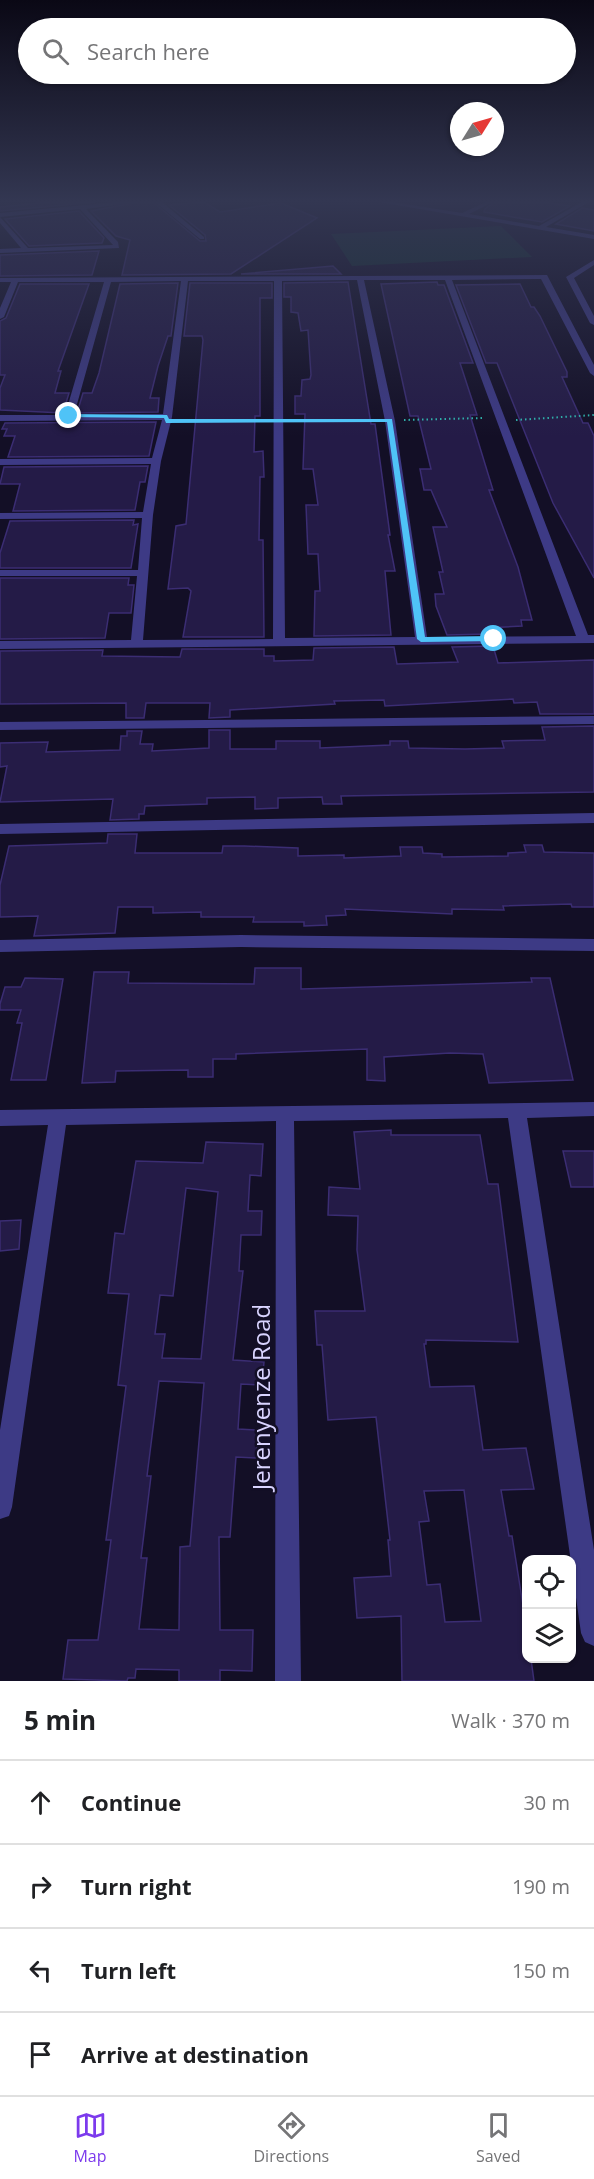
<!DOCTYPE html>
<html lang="en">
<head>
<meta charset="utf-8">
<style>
  :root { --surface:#fff; --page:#f2f2f2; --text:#202124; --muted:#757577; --line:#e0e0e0; --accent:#7c3aed }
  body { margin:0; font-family:"Open Sans",sans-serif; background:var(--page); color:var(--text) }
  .controls { position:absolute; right:18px; bottom:18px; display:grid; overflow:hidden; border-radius:12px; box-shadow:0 2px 4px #0004 }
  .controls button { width:54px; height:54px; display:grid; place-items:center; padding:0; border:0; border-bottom:2px solid var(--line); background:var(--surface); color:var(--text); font:30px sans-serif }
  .compass { position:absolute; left:450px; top:102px; width:54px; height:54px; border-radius:50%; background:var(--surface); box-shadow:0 2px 4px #0004; rotate:53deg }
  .stop { position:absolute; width:18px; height:18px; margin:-14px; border:4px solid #4fc3f7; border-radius:50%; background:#fff }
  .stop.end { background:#4fc3f7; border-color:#fff; box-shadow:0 2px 6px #0008 }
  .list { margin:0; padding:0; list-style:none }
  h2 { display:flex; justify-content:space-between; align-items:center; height:78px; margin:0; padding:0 24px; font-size:26px }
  h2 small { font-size:20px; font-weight:400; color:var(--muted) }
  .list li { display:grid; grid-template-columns:39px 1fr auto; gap:18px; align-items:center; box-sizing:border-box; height:84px; padding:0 24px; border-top:2px solid var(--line) }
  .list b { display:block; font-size:22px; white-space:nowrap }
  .list em { font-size:20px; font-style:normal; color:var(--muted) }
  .icon { flex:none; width:33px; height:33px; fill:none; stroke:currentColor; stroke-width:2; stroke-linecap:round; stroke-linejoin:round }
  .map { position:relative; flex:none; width:594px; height:1681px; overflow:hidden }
  .search { position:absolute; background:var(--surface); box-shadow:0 2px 4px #0004; left:18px; right:18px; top:18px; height:66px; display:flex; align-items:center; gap:15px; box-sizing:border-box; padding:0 21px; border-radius:33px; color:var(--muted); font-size:22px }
  .sheet { height:414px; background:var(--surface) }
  nav { display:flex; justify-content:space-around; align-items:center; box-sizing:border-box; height:84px; border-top:2px solid var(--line); background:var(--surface); font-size:16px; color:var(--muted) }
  nav a { display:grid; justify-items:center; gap:3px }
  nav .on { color:var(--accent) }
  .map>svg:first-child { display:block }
  .green { fill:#12302f }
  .building { fill:#241b47; stroke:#3b2d73; stroke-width:1.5; fill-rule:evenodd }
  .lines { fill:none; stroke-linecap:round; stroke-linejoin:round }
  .path { stroke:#2fb8b0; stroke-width:2; stroke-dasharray:1.5 3; stroke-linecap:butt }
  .minor { fill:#3d3a85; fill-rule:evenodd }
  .route { fill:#4fc3f7 }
  .labels { text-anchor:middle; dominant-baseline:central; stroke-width:5; stroke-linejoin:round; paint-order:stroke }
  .near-street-label { font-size:24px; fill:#d9d4ff; stroke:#130f26 }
</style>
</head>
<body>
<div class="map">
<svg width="594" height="1681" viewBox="0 0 594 1681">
  <rect width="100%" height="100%" fill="#130f26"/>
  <polygon class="green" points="501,226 532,257 352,266 331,234"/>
  <g class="building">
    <polygon points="51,202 96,202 0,211 0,207"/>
    <polygon points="139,202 153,202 200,241 206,241 205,235 169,205 204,202 220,212 281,203 317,218 231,274 122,275 130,240 116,236 91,211"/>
    <polygon points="495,202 542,202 570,206 542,222 484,212 485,209"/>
    <polygon points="582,208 594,210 594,231 556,224"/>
    <polygon points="79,211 104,238 102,243 29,246 5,219"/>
    <polygon points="99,251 92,275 0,276 0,255"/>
    <polygon points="333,266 341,274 241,274"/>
    <polygon points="348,282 371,424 375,424 390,535 388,535 395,571 385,571 391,635 314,636 315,591 320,591 318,554 308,554 306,505 318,505 313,469 303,469 305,414 295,414 295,396 301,396 302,380 310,379 311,375 308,330 301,331 298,313 291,312 291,297 284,297 284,283"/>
    <polygon points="437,282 438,285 444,285 473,363 460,363 477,415 470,415 493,490 489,490 518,567 532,620 521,620 522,626 486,628 488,634 447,635 436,606 435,594 444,594 439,572 443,572 433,527 447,527 431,490 424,490 420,469 431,469 418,416 410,416 381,284"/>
    <polygon points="178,283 171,336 168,336 158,366 150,398 159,398 158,412 77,413 83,393 92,393 99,373 120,284"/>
    <polygon points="190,283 272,283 272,298 260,298 260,416 255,416 254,452 263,451 264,477 260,477 259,540 263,540 264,637 183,637 191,591 188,588 168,589 176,526 186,524 203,340 202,336 184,336"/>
    <polygon points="20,284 89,284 58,371 61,371 55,393 69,393 63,413 0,410 0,388 5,375 0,375 0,321 6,318"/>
    <polygon points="520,284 531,307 534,307 540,316 567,372 567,377 562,377 583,423 588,423 594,436 594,578 553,503 497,363 486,363 456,285"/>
    <polygon points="156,422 149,456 8,457 15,436 4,436 7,429 2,429 5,423"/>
    <polygon points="148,466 145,482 140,482 135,510 13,511 20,484 0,484 4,467"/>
    <polygon points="134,520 133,525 138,524 131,568 0,568 0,553 10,521"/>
    <polygon points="0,578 129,578 128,585 134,585 131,613 109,613 105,638 0,639"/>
    <polygon points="493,646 498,663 594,660 594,714 540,714 537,702 514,703 513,699 385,706 384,700 334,701 335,704 230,710 230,717 209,718 210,703 146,703 144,718 126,718 126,703 0,704 0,651 103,650 102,656 180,657 182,649 264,649 264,656 274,656 274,661 313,660 314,648 394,647 397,664 458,662 452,647"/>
    <polygon points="594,726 594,792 341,796 342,804 323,804 322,797 278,798 278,808 255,809 255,797 207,798 207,804 145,806 144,814 139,814 139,819 110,820 113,799 0,802 7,766 0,767 0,743 48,742 46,752 120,750 121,736 127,736 127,731 142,731 140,744 153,744 152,751 209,748 209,730 230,730 230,749 276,749 276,741 320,741 320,748 390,745 390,741 408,741 409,748 465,749 504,748 502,741 545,740 542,727"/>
    <polygon points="108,834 137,834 135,853 222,853 223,846 244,846 298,848 298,856 344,855 344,858 401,856 400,847 422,847 423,853 442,854 442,857 508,856 508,853 526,852 524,845 542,845 544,852 594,853 594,907 572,907 571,904 503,906 504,910 452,909 452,914 345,909 346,915 326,916 327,925 304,926 304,922 253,922 254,917 201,917 201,912 153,913 153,907 118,907 115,933 34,936 38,916 0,917 0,885 9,846 107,843"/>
    <polygon points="255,968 301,968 301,989 532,982 531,978 550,978 573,1080 489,1083 483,1054 450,1053 384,1057 385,1081 367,1080 367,1049 236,1054 236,1059 213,1059 213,1077 188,1077 188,1070 116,1071 115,1082 82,1083 94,972 129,972 128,983 254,984"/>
    <polygon points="25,978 63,979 46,1080 11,1080 22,1023 17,1023 21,1010 0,1010 0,1004 5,987 21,987"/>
    <path d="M391,1130v5h89l8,49h10l20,158 -92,-2v4h-2l6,43 44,-1 9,64 43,-2 8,41 -33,1 8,46h3l14,88v35h5l3,22h-132l-1,-65 -44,2 -3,-40 37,-2 -3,-36h2l-14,-123 -48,3 -6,-75h-5l-2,-34h50l-8,-61 1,-34 -30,-1 1,-28 31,2 -6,-57zM464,1490l17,131 -36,1 -5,-38 -13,1 -8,-63 10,-1 -5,-30z"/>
    <path d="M206,1142l57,2 -2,32 -11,-1 -2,36h14l-1,24h-20l-2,36h4l-10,89 31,2 -2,23 -21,-1 -3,45 20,1 -2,28 -20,-1 -6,80h-11l1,93h33l-1,41 -32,-1v11h-41v-11l-43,-1 -1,9h-7l-1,3 -64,-2 5,-39h30l13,-100h-5l20,-154 -8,-1 11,-91 -21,-1 7,-60 9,1 12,-73 67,2zM186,1188l32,4 -17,167 -39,-1 3,-24h-10l5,-39 13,1zM159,1381l45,2 -14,163 -10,1 -1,83 -40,-1 8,-71h-6l10,-82h-4z"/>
    <polygon points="563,1151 594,1151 594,1187 571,1187"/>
    <polygon points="21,1220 19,1249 0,1251 0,1221"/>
  </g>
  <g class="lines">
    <g class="path">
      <polyline points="293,420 375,420"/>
      <polyline points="404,420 483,418"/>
      <polyline points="516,420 594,415"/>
      <polyline points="182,421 264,420"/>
    </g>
    <g class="minor">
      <polygon points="117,202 137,202 86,209 118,242 119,248 0,253 0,249 21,248 0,223 0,217 28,248 113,245 80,209 0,217 0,213"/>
      <polygon points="155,202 162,202 204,237 204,239 200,239"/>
      <polygon points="379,202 392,202 462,213 486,202 493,202 469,214 539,226 582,202 589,202 546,227 594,235 594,239"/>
      <polygon points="594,260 594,265 574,278 594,316 594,325 590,323 566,277"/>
      <path d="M547,275l47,90v11l-4,-3 -49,-94 -89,1 136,355h6v8l-594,6v-8l131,-1 6,-64h-137v-6h138l4,-52 -142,1v-6l143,-1 8,-48 -151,1v-6l152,-1 10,-38 -162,1v-6h65l39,-133h-86l-14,35 -4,2v-11l11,-26h-11v-4zM357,280l28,141 30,216 -130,1 -3,-357zM364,280h81l131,356 -149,1 -32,-216zM181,281l-18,133 -89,1 37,-133zM188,281h86l-1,358 -130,1 10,-125 8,-54 11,-44z"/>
      <polygon points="594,716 594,724 0,730 0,722"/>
      <polygon points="594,813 594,823 0,834 0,824"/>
      <polygon points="241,935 594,939 594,951 241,947 0,952 0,940"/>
      <polygon points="594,1102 594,1116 527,1118 594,1550 594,1646 585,1642 581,1633 508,1118 294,1121 301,1681 275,1681 276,1121 66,1125 12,1507 9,1516 0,1519 0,1430 48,1125 0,1126 0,1110"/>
    </g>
  </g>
  <linearGradient id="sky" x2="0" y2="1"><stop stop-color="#0a0815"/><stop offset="0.46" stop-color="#333752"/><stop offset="1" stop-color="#333752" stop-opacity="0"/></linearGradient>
  <rect width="594" height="437" fill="url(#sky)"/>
  <polygon class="route" points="69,414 167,415 169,419 392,419 425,637 494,636 497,639 494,641 421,642 417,639 387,422 166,423 164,418 66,417"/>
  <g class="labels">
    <g class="near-street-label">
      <text transform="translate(260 1397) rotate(-90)">Jerenyenze Road</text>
    </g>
  </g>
</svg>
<div class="controls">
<button><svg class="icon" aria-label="locate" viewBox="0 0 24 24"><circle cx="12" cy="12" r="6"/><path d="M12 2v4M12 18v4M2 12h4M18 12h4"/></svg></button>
<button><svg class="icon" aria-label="layers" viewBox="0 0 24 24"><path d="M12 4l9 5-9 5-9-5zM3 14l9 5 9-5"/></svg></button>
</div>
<svg class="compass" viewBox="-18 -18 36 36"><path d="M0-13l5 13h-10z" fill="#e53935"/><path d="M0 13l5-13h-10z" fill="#757577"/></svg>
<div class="stop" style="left:494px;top:639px"></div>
<div class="stop end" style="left:69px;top:416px"></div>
<div class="search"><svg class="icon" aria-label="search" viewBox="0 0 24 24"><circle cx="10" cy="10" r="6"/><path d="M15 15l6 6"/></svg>Search here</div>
</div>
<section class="sheet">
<h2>5 min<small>Walk · 370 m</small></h2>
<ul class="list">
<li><svg class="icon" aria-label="ahead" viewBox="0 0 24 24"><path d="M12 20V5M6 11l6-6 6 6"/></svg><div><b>Continue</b></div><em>30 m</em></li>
<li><svg class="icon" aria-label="right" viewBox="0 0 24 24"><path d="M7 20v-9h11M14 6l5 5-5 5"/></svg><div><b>Turn right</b></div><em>190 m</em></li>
<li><svg class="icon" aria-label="left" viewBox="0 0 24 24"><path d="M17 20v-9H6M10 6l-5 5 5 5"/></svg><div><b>Turn left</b></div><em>150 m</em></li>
<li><svg class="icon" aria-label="arrive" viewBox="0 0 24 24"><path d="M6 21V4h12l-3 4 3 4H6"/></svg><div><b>Arrive at destination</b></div></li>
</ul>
</section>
<nav>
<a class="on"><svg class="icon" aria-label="map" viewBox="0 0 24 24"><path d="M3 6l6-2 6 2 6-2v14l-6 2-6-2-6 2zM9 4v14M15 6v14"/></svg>Map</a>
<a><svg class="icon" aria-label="directions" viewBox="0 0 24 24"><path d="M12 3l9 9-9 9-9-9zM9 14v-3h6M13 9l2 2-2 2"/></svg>Directions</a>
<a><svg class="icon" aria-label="saved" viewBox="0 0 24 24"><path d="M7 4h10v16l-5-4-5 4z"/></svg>Saved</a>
</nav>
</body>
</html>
